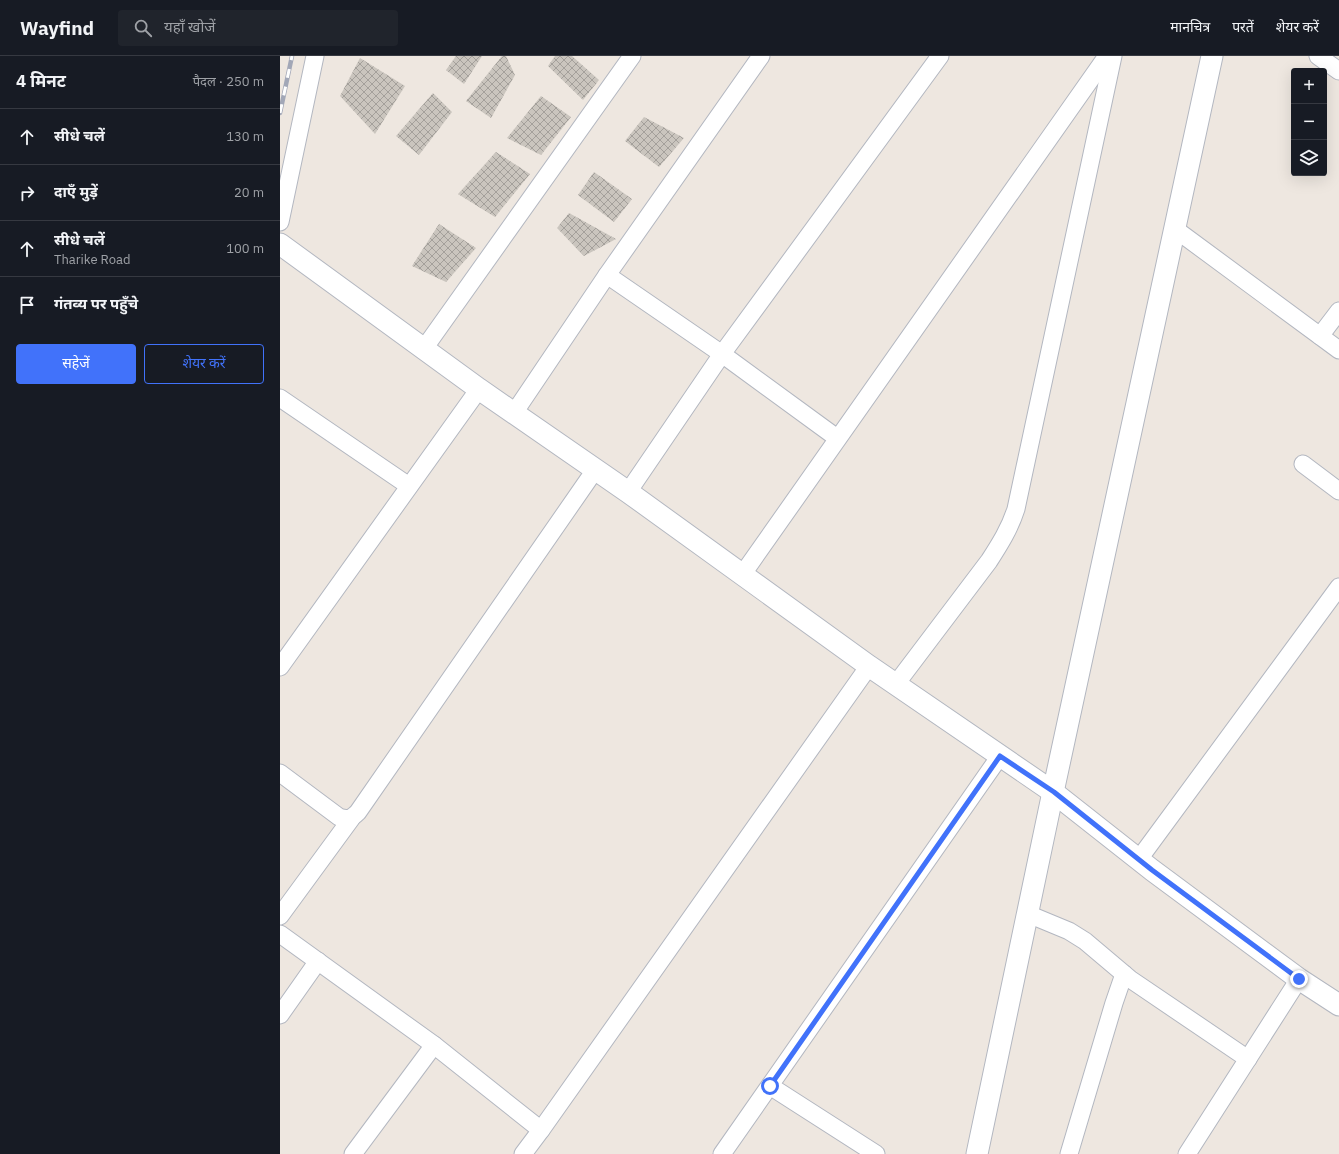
<!DOCTYPE html>
<html lang="hi">
<head>
<meta charset="utf-8">
<style>
  :root { --surface:#171b24; --page:#20242c; --text:#f1f3f6; --muted:#9ea1a6; --line:#363941; --accent:#4172fa }
  body { margin:0; font-family:"IBM Plex Sans","Noto Sans Devanagari",sans-serif; background:var(--page); color:var(--text) }
  .controls { position:absolute; right:12px; top:12px; display:grid; overflow:hidden; border-radius:4px; box-shadow:0 4px 16px #0002 }
  .controls button { width:36px; height:36px; display:grid; place-items:center; padding:0; border:0; border-bottom:1px solid var(--line); background:var(--surface); color:var(--text); font:20px sans-serif }
  .stop { position:absolute; width:12px; height:12px; margin:-9px; border:3px solid #4172fa; border-radius:50%; background:#fff }
  .stop.end { background:#4172fa; border-color:#fff; box-shadow:0 1px 4px #0008 }
  .list { margin:0; padding:0; list-style:none }
  h2 { display:flex; justify-content:space-between; align-items:center; height:52px; margin:0; padding:0 16px; font-size:17px }
  h2 small { font-size:13px; font-weight:400; color:var(--muted) }
  .list li { display:grid; grid-template-columns:26px 1fr auto; gap:12px; align-items:center; box-sizing:border-box; height:56px; padding:0 16px; border-top:1px solid var(--line) }
  .list b { display:block; font-size:15px; white-space:nowrap }
  .list p { margin:0; font-size:13px; white-space:nowrap; color:var(--muted) }
  .list em { font-size:13px; font-style:normal; color:var(--muted) }
  .actions { display:flex; gap:8px; padding:12px 16px }
  .actions a { flex:1; padding:9px 0; border:1px solid var(--accent); border-radius:4px; text-align:center; font-size:14px; color:var(--accent) }
  .actions .main { background:var(--accent); color:#fff }
  .icon { flex:none; width:22px; height:22px; fill:none; stroke:currentColor; stroke-width:2; stroke-linecap:round; stroke-linejoin:round }
  .map { position:relative; flex:none; width:1059px; height:1098px; overflow:hidden }
  header { display:flex; align-items:center; gap:24px; box-sizing:border-box; height:56px; padding:0 20px; background:var(--surface); border-bottom:1px solid var(--line) }
  header strong { font-size:19px }
  nav { display:flex; gap:22px; margin-inline-start:auto; font-size:14px }
  .search { width:280px; height:36px; background:var(--page); display:flex; align-items:center; gap:10px; box-sizing:border-box; padding:0 14px; border-radius:4px; color:var(--muted); font-size:15px }
  main { display:flex }
  aside { flex:1; background:var(--surface) }
  .map>svg:first-child { display:block }
  .building { fill:url(#building-cross-hatch) }
  .lines { fill:none; stroke-linecap:round; stroke-linejoin:round }
  .minor-casing { stroke:#b3b7c0; stroke-width:19 }
  .tertiary-casing { stroke:#b3b7c0; stroke-width:23 }
  .minor { stroke:#fff; stroke-width:17 }
  .tertiary { stroke:#fff; stroke-width:21 }
  .rail-casing { stroke:#a2a7b7; stroke-width:4.5 }
  .rail { stroke:#fff; stroke-width:3; stroke-dasharray:9; stroke-linecap:butt }
  .route { stroke:#4172fa; stroke-width:5 }
</style>
</head>
<body>
<header>
<strong>Wayfind</strong>
<div class="search"><svg class="icon" aria-label="search" viewBox="0 0 24 24"><circle cx="10" cy="10" r="6"/><path d="M15 15l6 6"/></svg>यहाँ खोजें</div>
<nav><a>मानचित्र</a><a>परतें</a><a>शेयर करें</a></nav>
</header>
<main>
<aside>
<h2>4 मिनट<small>पैदल · 250 m</small></h2>
<ul class="list">
<li><svg class="icon" aria-label="ahead" viewBox="0 0 24 24"><path d="M12 20V5M6 11l6-6 6 6"/></svg><div><b>सीधे चलें</b></div><em>130 m</em></li>
<li><svg class="icon" aria-label="right" viewBox="0 0 24 24"><path d="M7 20v-9h11M14 6l5 5-5 5"/></svg><div><b>दाएँ मुड़ें</b></div><em>20 m</em></li>
<li><svg class="icon" aria-label="ahead" viewBox="0 0 24 24"><path d="M12 20V5M6 11l6-6 6 6"/></svg><div><b>सीधे चलें</b><p>Tharike Road</p></div><em>100 m</em></li>
<li><svg class="icon" aria-label="arrive" viewBox="0 0 24 24"><path d="M6 21V4h12l-3 4 3 4H6"/></svg><div><b>गंतव्य पर पहुँचे</b></div></li>
</ul>
<div class="actions"><a class="main">सहेजें</a><a>शेयर करें</a></div>
</aside>
<div class="map">
<svg width="1059" height="1098" viewBox="0 0 1059 1098">
  <defs>
    <pattern id="building-cross-hatch" width="8" height="8" patternUnits="userSpaceOnUse"><rect width="8" height="8" fill="#cac5be"/><path d="M0 0l8 8M0 8l8-8" fill="none" stroke="#a4a09b"/></pattern>
  </defs>
  <rect width="100%" height="100%" fill="#eee7e0"/>
  <g class="building">
    <polygon points="176,0 202,0 184,28 166,14"/>
    <polygon points="222,0 226,0 235,19 211,62 186,45"/>
    <polygon points="275,0 292,0 319,24 303,44 268,10"/>
    <polygon points="80,2 125,30 95,78 60,40"/>
    <polygon points="153,37 172,56 139,99 116,80"/>
    <polygon points="261,40 291,61 261,99 227,82"/>
    <polygon points="364,61 404,82 379,111 345,85"/>
    <polygon points="216,96 250,118 215,161 178,138"/>
    <polygon points="314,116 352,143 334,166 298,139"/>
    <polygon points="289,157 336,183 304,200 277,172"/>
    <polygon points="159,168 196,192 166,226 132,210"/>
  </g>
  <g class="lines">
    <g class="minor-casing">
      <g id="minor">
        <polyline points="1038,0 1059,15"/>
        <polyline points="0,166 35,0"/>
        <polyline points="895,173 1059,294"/>
        <polyline points="327,219 442,298 557,382"/>
        <polyline points="1040,280 1059,255"/>
        <polyline points="143,294 352,0"/>
        <polyline points="0,342 129,430"/>
        <polyline points="234,357 327,219 481,0"/>
        <polyline points="1023,408 1059,435"/>
        <polyline points="348,436 442,298 660,0"/>
        <polyline points="462,519 827,0"/>
        <polyline points="0,611 199,333"/>
        <path d="M616,628l93,-123c11,-17 21,-33 27,-52l97,-453"/>
        <path d="M0,717l59,44c9,3 12,2 19,-5l237,-342"/>
        <polyline points="859,803 1059,531"/>
        <polyline points="748,858 789,875 805,885 850,923 968,1003"/>
        <polyline points="0,860 71,763"/>
        <polyline points="0,878 154,989 261,1074 243,1098"/>
        <polyline points="0,959 38,905"/>
        <polyline points="490,1030 596,1098"/>
        <polyline points="261,1074 589,610"/>
        <polyline points="73,1098 154,989"/>
        <polyline points="442,1098 720,700"/>
        <polyline points="789,1098 834,947 844,918"/>
        <polyline points="907,1098 1019,923"/>
      </g>
    </g>
    <g class="tertiary-casing">
      <g id="tertiary">
        <polyline points="0,188 199,333 348,436 589,610 773,736 872,814 1019,923 1059,949"/>
        <polyline points="697,1098 773,736 932,0"/>
      </g>
    </g>
    <use href="#minor" class="minor"/>
    <use href="#tertiary" class="tertiary"/>
    <g class="rail-casing">
      <polyline id="rail" points="0,57 12,0"/>
    </g>
    <use href="#rail" class="rail"/>
  </g>
  <g class="lines">
    <polyline class="route" points="490,1030 720,700 774,736 872,814 1019,923"/>
  </g>
</svg>
<div class="controls">
<button>+</button>
<button>−</button>
<button><svg class="icon" aria-label="layers" viewBox="0 0 24 24"><path d="M12 4l9 5-9 5-9-5zM3 14l9 5 9-5"/></svg></button>
</div>
<div class="stop" style="left:490px;top:1030px"></div>
<div class="stop end" style="left:1019px;top:923px"></div>
</div>
</main>
</body>
</html>
